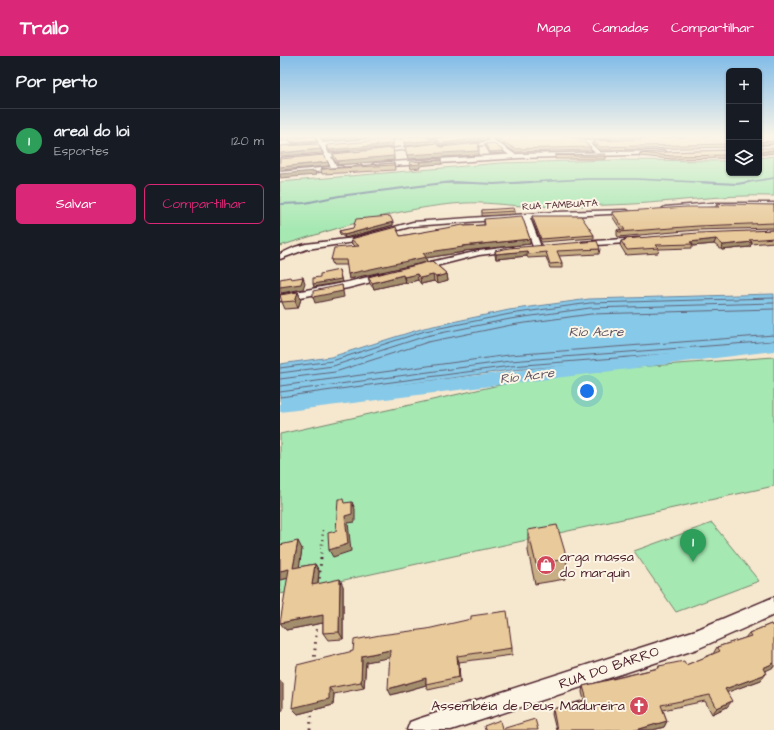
<!DOCTYPE html>
<html lang="pt">
<head>
<meta charset="utf-8">
<style>
  :root { --surface:#171b24; --page:#242831; --text:#f1f3f6; --muted:#9ea1a6; --line:#363941; --accent:#db2777 }
  body { margin:0; font-family:"Architects Daughter",sans-serif; background:var(--page); color:var(--text) }
  .controls { position:absolute; right:12px; top:12px; display:grid; overflow:hidden; border-radius:6px; box-shadow:0 1px 3px #0004 }
  .controls button { width:36px; height:36px; display:grid; place-items:center; padding:0; border:0; border-bottom:1px solid var(--line); background:var(--surface); color:var(--text); font:20px sans-serif }
  .you { position:absolute; left:307px; top:335px; width:14px; height:14px; margin:-10px; border:3px solid #fff; border-radius:50%; background:#1a73e8; box-shadow:0 0 0 6px #1a73e833 }
  .badge { display:grid; place-items:center; width:26px; height:26px; border-radius:50%; background:var(--accent); color:#fff; font-size:13px; font-weight:700 }
  .pin { position:absolute; translate:-50% -33px; filter:drop-shadow(0 1px 2px #0008) }
  .pin::after { content:''; position:absolute; top:21px; width:14px; height:12px; background:inherit; clip-path:polygon(0 0,100% 0,50% 100%) }
  .list { margin:0; padding:0; list-style:none }
  h2 { display:flex; justify-content:space-between; align-items:center; height:52px; margin:0; padding:0 16px; font-size:17px }
  h2 small { font-size:13px; font-weight:400; color:var(--muted) }
  .list li { display:grid; grid-template-columns:26px 1fr auto; gap:12px; align-items:center; box-sizing:border-box; height:64px; padding:0 16px; border-top:1px solid var(--line) }
  .list b { display:block; font-size:15px; white-space:nowrap }
  .list p { margin:0; font-size:13px; white-space:nowrap; color:var(--muted) }
  .list em { font-size:13px; font-style:normal; color:var(--muted) }
  .actions { display:flex; gap:8px; padding:12px 16px }
  .actions a { flex:1; padding:9px 0; border:1px solid var(--accent); border-radius:6px; text-align:center; font-size:14px; color:var(--accent) }
  .actions .main { background:var(--accent); color:#fff }
  .icon { flex:none; width:22px; height:22px; fill:none; stroke:currentColor; stroke-width:2; stroke-linecap:round; stroke-linejoin:round }
  .map { position:relative; flex:none; width:494px; height:674px; overflow:hidden }
  header { display:flex; align-items:center; gap:24px; box-sizing:border-box; height:56px; padding:0 20px; background:var(--accent); color:#fff }
  header strong { font-size:19px }
  nav { display:flex; gap:22px; margin-inline-start:auto; font-size:14px }
  main { display:flex }
  aside { flex:1; background:var(--surface) }
  .map>svg:first-child { display:block }
  .built { fill:#f2dfbf }
  .green { fill:#a5e8b2; stroke:#78846e }
  .water { fill:#87c9e8; stroke:#6f859c }
  .lines { fill:none; stroke-linecap:round; stroke-linejoin:round }
  .shore { stroke:#626377; stroke-width:1 }
  .stream-far1 { stroke:#6f859c; stroke-width:1.5 }
  .stream { stroke:#6f859c; stroke-width:2 }
  .river { fill:#87c9e8; fill-rule:evenodd }
  .minor-casing { stroke:#4a1f2b; stroke-width:3 }
  .tertiary-casing { stroke:#4a1f2b; stroke-width:3 }
  .path-far1 { stroke:#4a1f2b; stroke-width:2.5; stroke-dasharray:1 3.5; stroke-linecap:butt }
  .path { stroke:#4a1f2b; stroke-width:3; stroke-dasharray:1.5 5; stroke-linecap:butt }
  .minor { fill:#fcf5e5; fill-rule:evenodd }
  .tertiary { fill:#fcf5e5; fill-rule:evenodd }
  .wall { fill:#c8ae85; stroke:#4a1f2b }
  .shaded-wall { fill:#a28d6c; stroke:#4a1f2b }
  .building { fill:#e8ca9b; stroke:#4a1f2b }
  .labels { text-anchor:middle; dominant-baseline:central; stroke-width:4; stroke-linejoin:round; paint-order:stroke }
  .far-street-label { font-size:10px; fill:#4a1f2b; stroke:#fcf5e5 }
  .water-label { font-size:13px; font-style:italic; fill:#5c5264; stroke:#fcf5e5 }
  .near-poi-label { font-size:14px; fill:#4a1f2b; stroke:#fcf5e5; text-anchor:start }
  .near-street-label { font-size:14px; fill:#4a1f2b; stroke:#fcf5e5 }
</style>
</head>
<body>
<header>
<strong>Trailo</strong>
<nav><a>Mapa</a><a>Camadas</a><a>Compartilhar</a></nav>
</header>
<main>
<aside>
<h2>Por perto<small></small></h2>
<ul class="list">
<li><span class="badge" style="background:#2e9e5b">1</span><div><b>areal do loi</b><p>Esportes</p></div><em>120 m</em></li>
</ul>
<div class="actions"><a class="main">Salvar</a><a>Compartilhar</a></div>
</aside>
<div class="map">
<svg width="494" height="674" viewBox="0 0 494 674">
  <rect width="100%" height="100%" fill="#f6e8cf"/>
  <filter id="ink" filterUnits="userSpaceOnUse"><feTurbulence type="fractalNoise" baseFrequency=".025" numOctaves="2"/><feDisplacementMap in="SourceGraphic" scale="8" xChannelSelector="R" yChannelSelector="G"/><feConvolveMatrix kernelMatrix="1 2 1 2 8 2 1 2 1" color-interpolation-filters="sRGB"/></filter>
  <g filter="url(#ink)">
    <polygon class="built" points="386,88 449,90 449,92 397,96"/>
    <g class="green">
      <path d="M494,100v40c-57,-2 -110,8 -166,9 -28,1 -57,2 -85,1 -20,-1 -38,-4 -58,-3 -64,4 -124,24 -185,43v-64l221,-19 114,-3 114,1v12h30v-15z"/>
      <polygon points="494,301 494,430 0,538 0,378 273,317"/>
      <polygon points="432,467 479,525 396,556 354,495"/>
    </g>
    <polygon class="water" points="494,238 494,294 231,314 0,345 0,308 51,301 144,272 229,254 309,243"/>
    <g class="lines">
      <g class="shore">
        <polyline points="0,312 52,305 145,275 230,258 310,247 494,242"/>
        <polyline points="0,317 53,310 146,280 230,263 310,252 494,247"/>
        <polyline points="0,323 55,316 148,286 231,269 311,258 494,253"/>
        <polyline points="0,330 229,299 494,279"/>
        <polyline points="0,336 230,305 494,285"/>
        <polyline points="0,341 231,310 494,290"/>
      </g>
      <g class="stream-far1">
        <polyline points="164,127 193,127"/>
        <polyline points="232,127 307,123 356,123 437,127"/>
        <polyline points="463,127 494,122"/>
      </g>
      <g class="stream">
        <polyline points="172,126 214,128 251,126"/>
        <polyline points="417,126 457,128 469,126"/>
        <polyline points="0,148 25,147 59,140 172,126"/>
      </g>
      <polygon class="river" points="494,285 494,295 0,356 0,342"/>
      <g class="minor-casing">
        <g id="minor">
          <polygon points="26,80 39,80 43,87 132,80 145,80 45,90 49,98 69,96 72,98 51,101 58,113 55,115 52,113 46,102 0,106 0,102 45,99 40,90 0,93 0,91 39,87 36,81 0,84 0,82"/>
          <polygon points="289,80 294,80 307,85 330,84 332,85 310,87 321,97 318,99 304,87"/>
          <polygon points="358,80 363,80 369,83 365,84"/>
          <polygon points="414,80 441,80 416,82"/>
          <polygon points="209,81 236,99 236,101 232,101 214,88 184,91 182,90 210,85 207,82"/>
          <polygon points="142,89 144,91 97,97 94,95"/>
          <polygon points="433,147 494,147 494,151 433,151 385,155 382,153 385,151"/>
          <polygon points="347,154 350,156 349,157 250,162 261,191 257,193 253,191 243,162 133,170 74,186 27,193 0,203 0,198 15,191 26,188 74,182 133,166 276,156"/>
          <polygon points="357,182 360,182 360,186 302,190 298,188 302,186"/>
          <polygon points="229,191 232,191 232,195 199,199 140,214 136,211 137,209 199,195"/>
          <polygon points="104,217 107,218 108,220 107,222 68,232 0,245 0,239 68,226"/>
          <polygon points="494,541 494,559 417,593 171,674 127,674 130,666 138,663 416,574"/>
        </g>
      </g>
      <g class="tertiary-casing">
        <g id="tertiary">
          <polygon points="494,89 494,93 479,94 479,90"/>
          <polygon points="384,95 386,96 386,98 239,102 95,111 92,109 95,107 239,98"/>
          <polygon points="61,110 63,111 63,113 0,120 0,116"/>
        </g>
      </g>
      <polyline class="path-far1" points="41,502 43,474"/>
      <g class="path">
        <polyline points="39,529 41,501"/>
        <polyline points="34,607 37,565"/>
        <polyline points="30,674 32,653"/>
      </g>
      <use href="#minor" class="minor"/>
      <use href="#tertiary" class="tertiary"/>
    </g>
    <g class="wall">
      <polygon points="172,80 148,82 150,83 177,80 291,80 311,91 310,94 235,96 210,80 207,81 207,84 201,85 199,82 199,85 160,90 199,99 128,103 125,91 158,87 157,87 125,90 123,81"/>
      <polygon points="297,80 396,80 307,83"/>
      <polygon points="449,80 449,91 320,94 314,88 314,85"/>
      <polygon points="205,88 224,97 210,98 205,90"/>
      <polygon points="113,92 114,104 58,109 53,102 53,98"/>
      <polygon points="449,94 449,102 392,103 359,100 360,97"/>
      <polygon points="275,99 326,100 326,103 275,103"/>
      <polygon points="114,107 115,114 42,118 41,113"/>
      <polygon points="436,149 494,149 494,172 417,174 338,181 337,179 337,174 341,174 332,160 332,156 436,151"/>
      <polygon points="202,154 235,155 235,158 202,160"/>
      <polygon points="252,160 314,179 314,182 261,186 252,163"/>
      <polygon points="204,163 250,188 184,195 184,196 146,202 147,206 69,223 67,209 53,209 51,204 74,190 72,188 71,183 120,180 184,170 204,169"/>
      <polygon points="113,166 113,169 69,182 65,182 60,178 59,175"/>
      <polygon points="494,174 494,186 471,188 470,191 442,194 434,188 412,190 412,192 379,193 378,197 346,199 340,189 341,185 344,185 344,183"/>
      <polygon points="320,193 319,198 279,200 282,207 282,212 270,212 266,201 248,202 247,200 216,203 215,199 215,195"/>
      <polygon points="152,205 167,218 168,225 157,228 154,225 141,228 138,224 126,227 125,226 94,233 90,228 88,221"/>
      <polygon points="18,236 21,243 18,252 5,253 2,246"/>
      <polygon points="248,474 287,503 285,523 255,528 248,495"/>
      <polygon points="0,489 22,493 19,511 35,508 39,515 38,528 63,530 63,583 48,584 43,577 43,567 6,574 8,522 0,524"/>
      <polygon points="491,568 485,615 481,624 447,636 447,651 432,658 425,645 383,654 387,665 384,671 373,674 276,674 272,658 273,653 304,644 302,636 303,630 378,612 379,610 406,609 433,598 437,591 465,582 469,577"/>
      <polygon points="232,592 232,599 179,606 180,627 148,634 146,629 111,639 109,601 86,606 84,632 54,638 53,649 18,658 73,595"/>
    </g>
    <g class="shaded-wall">
      <polygon points="87,80 113,80 44,85 43,83"/>
      <polygon points="147,80 172,80 148,82 146,81"/>
      <polygon points="205,80 210,80 207,81 207,84 201,85 201,82"/>
      <polygon points="199,82 199,85 159,90 159,88"/>
      <polygon points="113,83 113,91 50,96 49,94"/>
      <polygon points="36,84 37,86 12,88 11,86"/>
      <polygon points="157,84 157,87 125,90 124,87"/>
      <polygon points="494,85 494,88 479,89 479,86"/>
      <polygon points="199,87 199,99 128,103 127,99"/>
      <polygon points="113,92 114,104 58,109 57,105"/>
      <polygon points="41,93 42,97 0,100 0,97"/>
      <polygon points="494,94 494,97 479,99 479,96"/>
      <polygon points="224,95 224,97 210,98 210,96"/>
      <polygon points="161,104 162,108 147,109 140,110 140,112 131,113 130,109 139,106 146,105"/>
      <polygon points="48,106 49,110 0,114 0,111"/>
      <polygon points="35,115 36,119 0,122 0,118"/>
      <polygon points="113,166 113,169 65,182 64,179"/>
      <polygon points="250,183 250,188 184,195 184,196 146,202 147,206 69,223 68,218 143,197 182,190"/>
      <polygon points="436,183 434,188 412,190 413,188 410,186"/>
      <polygon points="472,186 470,191 442,194 443,189"/>
      <polygon points="247,195 247,200 216,203 216,198"/>
      <polygon points="59,214 62,226 34,231 33,228"/>
      <polygon points="137,218 138,224 126,227 124,221"/>
      <polygon points="167,218 168,225 157,228 156,221"/>
      <polygon points="123,219 125,226 94,233 92,227"/>
      <polygon points="153,219 154,225 141,228 140,222"/>
      <polygon points="23,221 25,227 23,233 1,237 0,235 0,231"/>
      <polygon points="62,229 64,241 35,247 33,241"/>
      <polygon points="18,236 21,243 18,252 15,245"/>
      <polygon points="72,446 75,453 75,466 68,467 71,495 53,501 49,494 65,460"/>
      <polygon points="18,485 22,493 18,519 13,512"/>
      <polygon points="35,508 39,515 37,536 32,529"/>
      <polygon points="9,513 14,521 0,524 0,515"/>
      <polygon points="60,523 63,530 63,583 59,576"/>
      <polygon points="43,559 48,566 6,574 0,567"/>
      <polygon points="110,594 113,601 86,606 84,632 81,626 82,600"/>
      <polygon points="177,600 179,606 180,627 179,621"/>
      <polygon points="494,607 494,611 477,619 483,612"/>
      <polygon points="486,618 481,624 440,639 445,633"/>
      <polygon points="146,622 146,629 111,639 108,633"/>
      <polygon points="0,624 3,627 3,654 0,655"/>
      <polygon points="49,632 54,638 53,649 18,658 12,652"/>
      <polygon points="452,645 447,651 432,658 437,652"/>
      <polygon points="387,665 384,671 373,674 356,674"/>
    </g>
    <g class="building">
      <polygon points="35,80 36,84 11,86 8,83"/>
      <polygon points="41,80 87,80 43,83"/>
      <polygon points="136,80 147,80 146,81 150,83 177,80 199,80 199,82 159,88 160,86 157,84 124,87 123,81"/>
      <polygon points="199,80 206,80 207,81 201,82"/>
      <polygon points="214,80 291,80 303,85 311,91 235,93"/>
      <polygon points="304,80 333,80 307,81"/>
      <polygon points="440,80 449,80 449,88 320,91 314,85"/>
      <polygon points="479,80 494,80 494,85 479,86"/>
      <polygon points="113,83 113,88 49,94 47,89"/>
      <polygon points="158,87 157,89 161,91 199,87 198,95 127,99 125,91"/>
      <polygon points="213,87 224,95 210,96 205,88"/>
      <polygon points="38,88 41,93 0,97 0,90"/>
      <polygon points="113,92 114,100 57,105 53,98"/>
      <polygon points="479,92 494,92 494,94 479,96"/>
      <polygon points="449,94 449,99 448,99 392,100 360,97"/>
      <polygon points="325,98 326,100 298,100 275,99"/>
      <polygon points="44,99 48,106 0,111 0,103"/>
      <polygon points="161,104 146,105 139,106 140,108 130,109 129,106"/>
      <polygon points="114,107 114,109 41,113"/>
      <polygon points="446,148 494,149 494,167 418,170 339,176 337,174 345,174 332,156 406,151 439,151 436,149"/>
      <polygon points="234,152 235,155 202,157 202,154"/>
      <polygon points="110,160 113,166 68,178 64,179 59,175 73,172 76,163"/>
      <polygon points="242,160 250,183 182,190 183,191 143,197 146,201 68,218 66,204 51,204 54,192 79,190 71,183 116,171 120,180 183,169 184,170 205,169 204,163"/>
      <polygon points="252,160 301,160 314,179 261,183"/>
      <polygon points="494,174 494,182 469,184 472,186 443,189 436,183 410,186 413,188 376,189 379,192 347,194 341,185 346,184 344,183 418,177"/>
      <polygon points="317,185 320,193 277,195 282,207 270,208 266,196 248,198 247,195 216,198 215,195 229,192"/>
      <polygon points="152,205 167,218 156,221 153,219 140,222 137,218 124,221 123,219 92,227 88,221"/>
      <polygon points="59,214 61,223 33,228 33,222 40,221 40,218"/>
      <polygon points="10,221 11,223 23,221 21,228 0,231 0,223"/>
      <polygon points="62,229 63,235 33,241 33,235"/>
      <polygon points="18,236 15,245 2,246 0,239"/>
      <polygon points="58,443 63,443 64,447 72,446 72,458 65,460 68,488 49,494 48,477 56,475"/>
      <polygon points="277,469 287,503 256,508 248,474"/>
      <polygon points="18,485 13,512 35,508 32,529 60,523 59,576 43,577 43,559 0,567 9,513 0,515 0,489"/>
      <polygon points="227,555 232,592 177,600 179,621 146,628 146,622 108,633 110,594 82,600 81,626 49,632 49,643 12,652 17,609 73,595 74,584 100,579 147,573 191,563 191,560"/>
      <polygon points="491,568 492,570 494,569 494,607 483,612 486,618 445,633 452,645 437,652 430,639 381,649 387,665 356,674 277,674 273,653 307,644 303,630 379,612 379,610 404,605 406,609 440,595 437,591 471,580 469,577"/>
      <polygon points="255,663 258,674 205,674 204,670 220,664 222,673"/>
    </g>
  </g>
  <linearGradient id="sky" x2="0" y2="1"><stop stop-color="#81bce8"/><stop offset="0.46" stop-color="#fbf5e9"/><stop offset="1" stop-color="#fbf5e9" stop-opacity="0"/></linearGradient>
  <rect width="494" height="174" fill="url(#sky)"/>
  <defs>
    <g id="shop-disc" transform="scale(1)"><circle r="9.5" fill="#d1495b" stroke="#fcf5e5"/><path d="M-5-2.5h2.3a2.7 3.5 0 0 1 5.4 0H5L5.5 6h-11ZM-1.5-2.5h3a1.5 2.3 0 0 0-3 0Z" fill="#fff"/></g>
    <g id="church-disc" transform="scale(1)"><circle r="9.5" fill="#d1495b" stroke="#fcf5e5"/><path d="M-1.2-6h2.4v3.5h3.3v2.4h-3.3V6h-2.4V-.1h-3.3v-2.4h3.3Z" fill="#fff"/></g>
  </defs>
  <g fill-rule="evenodd">
    <use href="#shop-disc" x="266" y="509"/>
    <use href="#church-disc" x="359" y="650"/>
  </g>
  <g class="labels">
    <g class="far-street-label">
      <text transform="translate(280 149) rotate(-3)">RUA TAMBUATA</text>
    </g>
    <g class="water-label">
      <text x="316" y="276">Rio Acre</text>
      <text transform="translate(247 320) rotate(-7)">Río Acre</text>
    </g>
    <g class="near-poi-label">
      <text x="280" y="501">arga massa<tspan x="280" dy="16">do marquin</tspan></text>
      <text x="345" y="650" text-anchor="end">Assembéia de Deus Madureira</text>
    </g>
    <g class="near-street-label">
      <text transform="translate(329 612) rotate(-19)">RUA DO BARRO</text>
    </g>
  </g>
</svg>
<div class="controls">
<button>+</button>
<button>−</button>
<button><svg class="icon" aria-label="layers" viewBox="0 0 24 24"><path d="M12 4l9 5-9 5-9-5zM3 14l9 5 9-5"/></svg></button>
</div>
<div class="you"></div>
<div class="pin badge" style="left:413px;top:506px;background:#2e9e5b">1</div>
</div>
</main>
</body>
</html>
